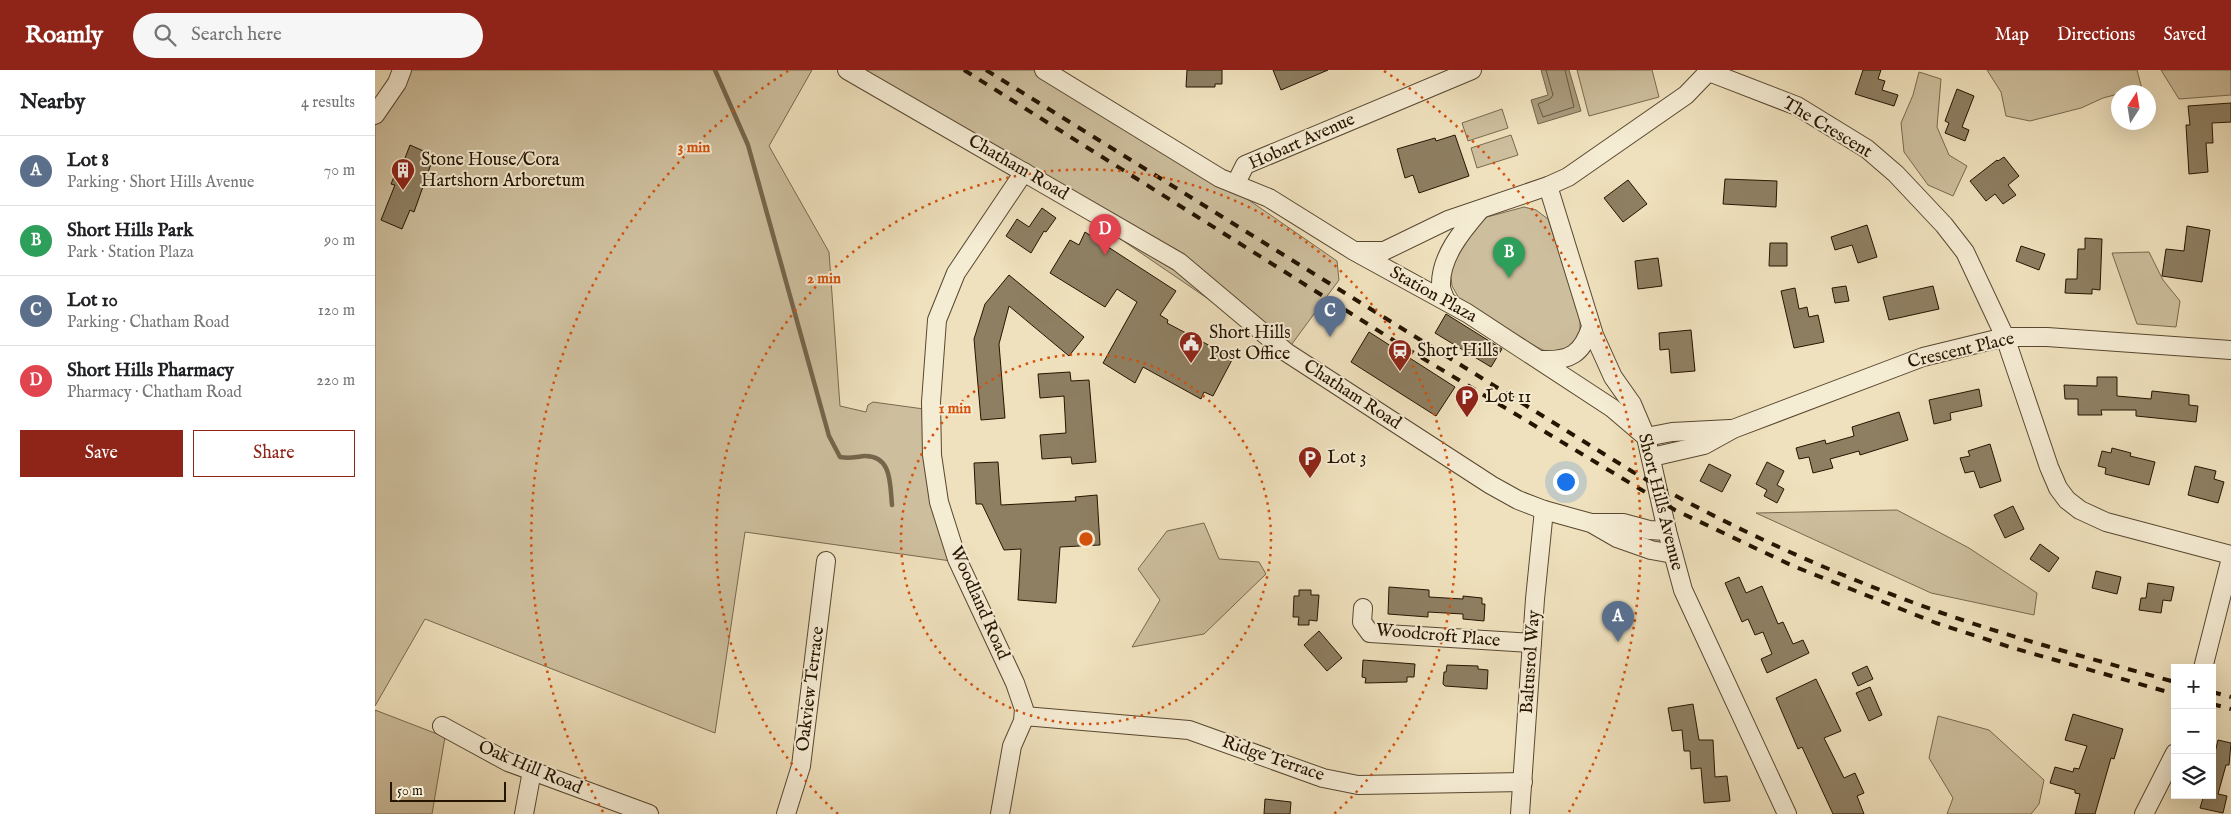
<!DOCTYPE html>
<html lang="en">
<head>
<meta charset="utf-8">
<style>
  :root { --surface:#fff; --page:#f6f6f6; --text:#202124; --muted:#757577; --line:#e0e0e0; --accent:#8f2418 }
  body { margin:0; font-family:"IM FELL English",serif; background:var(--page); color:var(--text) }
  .controls { position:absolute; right:15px; bottom:15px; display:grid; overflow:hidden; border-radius:0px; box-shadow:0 5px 20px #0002 }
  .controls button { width:45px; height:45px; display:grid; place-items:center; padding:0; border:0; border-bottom:1px solid var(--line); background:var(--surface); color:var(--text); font:25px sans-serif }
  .compass { position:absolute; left:1736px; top:15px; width:45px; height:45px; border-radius:50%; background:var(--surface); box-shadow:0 5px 20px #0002; rotate:12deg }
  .scale { position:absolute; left:15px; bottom:12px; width:116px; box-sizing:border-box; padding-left:5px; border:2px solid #251400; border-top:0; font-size:14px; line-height:18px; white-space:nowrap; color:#251400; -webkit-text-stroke:4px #f5ecd4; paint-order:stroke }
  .you { position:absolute; left:1190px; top:411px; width:18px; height:18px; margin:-12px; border:4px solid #fff; border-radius:50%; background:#1a73e8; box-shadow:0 0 0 8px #1a73e833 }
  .badge { display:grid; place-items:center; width:32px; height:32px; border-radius:50%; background:var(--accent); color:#fff; font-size:16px; font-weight:700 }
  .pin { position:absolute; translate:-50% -41px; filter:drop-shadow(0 1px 2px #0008) }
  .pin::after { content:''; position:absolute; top:26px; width:18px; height:15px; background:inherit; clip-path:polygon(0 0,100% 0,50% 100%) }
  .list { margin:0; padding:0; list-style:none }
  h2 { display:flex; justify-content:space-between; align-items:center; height:65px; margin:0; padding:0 20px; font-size:21px }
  h2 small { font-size:16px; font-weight:400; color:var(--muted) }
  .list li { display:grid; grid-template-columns:32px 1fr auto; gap:15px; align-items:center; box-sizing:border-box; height:70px; padding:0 20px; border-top:1px solid var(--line) }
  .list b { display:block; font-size:19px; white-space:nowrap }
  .list p { margin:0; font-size:16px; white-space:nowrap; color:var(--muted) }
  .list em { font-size:16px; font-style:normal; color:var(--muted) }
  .actions { display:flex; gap:10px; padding:15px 20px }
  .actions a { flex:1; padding:11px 0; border:1px solid var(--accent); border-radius:0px; text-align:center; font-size:18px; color:var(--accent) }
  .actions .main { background:var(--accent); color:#fff }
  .icon { flex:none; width:28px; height:28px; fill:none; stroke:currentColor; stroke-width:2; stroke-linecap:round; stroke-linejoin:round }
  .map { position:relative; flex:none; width:1856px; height:744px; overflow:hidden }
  header { display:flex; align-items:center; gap:30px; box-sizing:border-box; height:70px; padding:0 25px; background:var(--accent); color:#fff }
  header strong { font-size:24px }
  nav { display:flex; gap:28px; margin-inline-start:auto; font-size:18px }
  .search { width:350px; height:45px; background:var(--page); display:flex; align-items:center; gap:12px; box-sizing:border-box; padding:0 18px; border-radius:28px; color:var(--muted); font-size:19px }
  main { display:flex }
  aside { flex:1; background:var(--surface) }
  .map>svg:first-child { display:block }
  .green { fill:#cdbe9d; stroke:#79694e }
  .water { fill:#aa9b7d; stroke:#75654b }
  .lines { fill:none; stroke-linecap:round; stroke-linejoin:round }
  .shore { stroke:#68583e; stroke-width:1 }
  .stream { stroke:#75654b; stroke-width:4.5 }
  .building { fill:#8e7f62; stroke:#251400 }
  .minor-casing { stroke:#58472f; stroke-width:20 }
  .minor { stroke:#f5ecd4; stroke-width:18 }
  .rail { stroke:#251400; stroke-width:4; stroke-dasharray:9 9; stroke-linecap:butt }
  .ring { fill:none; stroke:#d4520b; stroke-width:2.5; stroke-dasharray:2.5 5 }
  .labels { text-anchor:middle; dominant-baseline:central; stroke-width:4; stroke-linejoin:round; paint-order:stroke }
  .street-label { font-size:18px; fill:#251400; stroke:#f5ecd4 }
  .poi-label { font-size:18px; fill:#251400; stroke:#f5ecd4; text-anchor:start }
  .centre { fill:#d4520b; stroke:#f5ecd4; stroke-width:2.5 }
  .ring-label { font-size:15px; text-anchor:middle; font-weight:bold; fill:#d4520b; stroke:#f5ecd4; stroke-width:4; stroke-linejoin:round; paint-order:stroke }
</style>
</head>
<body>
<header>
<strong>Roamly</strong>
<div class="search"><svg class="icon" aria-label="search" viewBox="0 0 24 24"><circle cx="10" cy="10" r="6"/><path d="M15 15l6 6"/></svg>Search here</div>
<nav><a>Map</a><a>Directions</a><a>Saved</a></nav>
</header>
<main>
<aside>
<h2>Nearby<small>4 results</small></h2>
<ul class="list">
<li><span class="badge" style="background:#5c6f8a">A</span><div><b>Lot 8</b><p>Parking · Short Hills Avenue</p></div><em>70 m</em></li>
<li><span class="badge" style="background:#2e9e5b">B</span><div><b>Short Hills Park</b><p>Park · Station Plaza</p></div><em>90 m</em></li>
<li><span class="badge" style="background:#5c6f8a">C</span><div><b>Lot 10</b><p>Parking · Chatham Road</p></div><em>120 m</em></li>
<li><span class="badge" style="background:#e0444e">D</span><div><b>Short Hills Pharmacy</b><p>Pharmacy · Chatham Road</p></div><em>220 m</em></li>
</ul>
<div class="actions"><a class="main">Save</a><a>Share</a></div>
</aside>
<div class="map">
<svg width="1856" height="744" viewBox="0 0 1856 744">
  <rect width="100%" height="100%" fill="#efe1bd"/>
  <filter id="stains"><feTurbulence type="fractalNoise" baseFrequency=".004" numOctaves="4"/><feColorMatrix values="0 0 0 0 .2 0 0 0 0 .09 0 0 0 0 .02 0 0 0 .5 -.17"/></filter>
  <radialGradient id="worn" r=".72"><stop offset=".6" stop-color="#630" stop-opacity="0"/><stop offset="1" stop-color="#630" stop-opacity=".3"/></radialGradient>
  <g class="green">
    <polygon points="27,0 437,0 394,76 454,182 465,336 491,342 493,335 498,332 556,340 583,492 370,462 340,663 50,549 0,636 0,45"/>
    <polygon points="472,0 678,0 839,106 962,191 964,210 911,282 700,138"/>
    <polygon points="1202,0 1277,0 1284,27 1214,46"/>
    <polygon points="1612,0 1762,0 1767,19 1744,22 1743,24 1728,28 1706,38 1655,51 1631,46 1626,22"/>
    <polygon points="1786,0 1856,0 1856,25 1804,29"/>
    <polygon points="1544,2 1566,9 1562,57 1574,85 1592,96 1578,126 1553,115 1529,82 1526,53 1538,25"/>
    <polygon points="1127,39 1133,58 1093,71 1087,53"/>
    <polygon points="1136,65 1143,85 1102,98 1096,78"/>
    <polygon points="1149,137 1161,140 1173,149 1205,245 1205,263 1195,276 1183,282 1172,282 1162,277 1085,230 1077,216 1075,200 1092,169 1101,157 1112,147"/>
    <polygon points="1774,182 1788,210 1805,231 1801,257 1762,254 1737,183"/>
    <polygon points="1522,440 1594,478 1662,523 1659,545 1556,523 1381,443"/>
    <polygon points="829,453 844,489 884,492 891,504 829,564 757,577 785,530 763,499 792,461"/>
    <polygon points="0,640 70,667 57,744 0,744"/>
    <polygon points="1563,646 1614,660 1669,710 1664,734 1656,744 1572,744 1578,728 1554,688"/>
  </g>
  <polygon class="water" points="1166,0 1194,0 1206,41 1163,54 1156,30 1173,25"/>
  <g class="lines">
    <polyline class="shore" points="1171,0 1178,25 1175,29 1163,34 1168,47 1199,37 1190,0"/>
    <path class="stream" d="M340,0l33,75 81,291 11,21c11,2 14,0 24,-1 28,-1 26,28 28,49"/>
  </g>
  <g class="building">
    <polygon points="812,0 847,0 847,14 840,14 840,17 811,17"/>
    <polygon points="898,0 953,0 906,20"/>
    <polygon points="1488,0 1506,0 1503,9 1510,11 1507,20 1523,25 1519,36 1480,24"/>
    <polygon points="1582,19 1599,26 1587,57 1594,60 1590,71 1570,63 1574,53 1570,51"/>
    <polygon points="1856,33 1856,52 1837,53 1838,73 1831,73 1833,102 1814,104 1811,55 1815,55 1813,36"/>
    <polygon points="1080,65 1094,106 1044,123 1038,105 1030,108 1022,79 1060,68 1061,71"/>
    <polygon points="35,75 53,83 50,92 56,94 39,142 35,140 27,159 6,150 20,115 16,114 21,102 24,104"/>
    <polygon points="1629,87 1644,106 1633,115 1641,125 1628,134 1620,124 1611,131 1595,111 1622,90 1623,91"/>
    <polygon points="1350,109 1402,111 1401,137 1348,134"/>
    <polygon points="1253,110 1272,134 1248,152 1229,128"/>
    <polygon points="667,138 681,148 671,162 669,161 656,183 631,166 642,149 654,157"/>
    <polygon points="1492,155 1502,187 1483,193 1477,175 1460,180 1456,167"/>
    <polygon points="1812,156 1835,160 1827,212 1787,206 1791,179 1809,181"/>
    <polygon points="710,162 801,221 785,245 793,250 792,253 858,288 838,326 829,322 826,329 768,297 760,313 728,293 762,232 742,219 730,237 675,203 695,170 704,175"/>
    <polygon points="1710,168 1727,169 1725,220 1717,219 1717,224 1690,223 1691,209 1702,209 1703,179 1710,179"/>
    <polygon points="1395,173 1412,173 1412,196 1394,196"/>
    <polygon points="1646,176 1670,184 1664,200 1641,191"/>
    <polygon points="1283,188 1287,216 1263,219 1260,191"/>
    <polygon points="634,205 709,267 694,286 634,236 624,274 630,348 606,350 599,269 610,234"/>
    <polygon points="1471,216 1474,231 1460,233 1457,218"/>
    <polygon points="1558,216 1564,239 1514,250 1508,227"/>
    <polygon points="1420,218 1424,239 1432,237 1434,247 1443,245 1449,272 1419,278 1406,221"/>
    <polygon points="1071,244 1127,279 1116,297 1060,263"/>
    <polygon points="1316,260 1320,301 1296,303 1294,279 1285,280 1284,263"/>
    <polygon points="994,262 1080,317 1061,346 976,292"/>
    <polygon points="695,302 696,311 714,310 721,392 697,394 696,387 667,389 665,365 691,363 689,326 665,328 663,304"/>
    <polygon points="1722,307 1742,307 1742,326 1776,329 1777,321 1814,325 1814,335 1823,336 1821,352 1761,346 1761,340 1726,340 1727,345 1703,345 1703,329 1690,329 1689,315 1722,316"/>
    <polygon points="1604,319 1607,336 1575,343 1576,350 1559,354 1554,330"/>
    <polygon points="1524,342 1533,370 1485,385 1484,381 1455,389 1458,398 1438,403 1434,387 1424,389 1421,378 1450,370 1451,374 1479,366 1477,357"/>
    <polygon points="1615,374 1626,411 1605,418 1599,401 1590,403 1585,388 1595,386 1593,381"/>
    <polygon points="1737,378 1756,383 1755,386 1780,392 1774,415 1730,404 1731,398 1723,396 1727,381 1736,383"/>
    <polygon points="623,392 626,435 701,431 700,427 722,425 725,475 685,477 681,533 643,530 646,479 629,480 607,434 601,434 599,393"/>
    <polygon points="1392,392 1409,401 1402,415 1409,419 1402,433 1389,426 1392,420 1381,414"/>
    <polygon points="1334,394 1356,405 1347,422 1325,411"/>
    <polygon points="1820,396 1841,401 1839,409 1849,412 1843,433 1813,425"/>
    <polygon points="1638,436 1649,459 1630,468 1619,445"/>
    <polygon points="1665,474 1684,488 1674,502 1655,489"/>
    <polygon points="1721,501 1746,507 1742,524 1717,518"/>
    <polygon points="1364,507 1371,523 1387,516 1403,554 1408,552 1418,574 1428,570 1434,583 1392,603 1386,589 1397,584 1388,562 1380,565 1373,549 1367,552 1350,513"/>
    <polygon points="1773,513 1799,517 1796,531 1788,530 1786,543 1764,540 1766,528 1771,528"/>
    <polygon points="1014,517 1054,520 1054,527 1088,529 1088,526 1107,528 1107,534 1110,534 1109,551 1088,549 1088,544 1053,542 1053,547 1013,544"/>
    <polygon points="924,520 936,520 936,525 944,525 942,551 934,550 934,555 923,555 924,547 918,547 919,526 924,526"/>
    <polygon points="944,561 967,588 952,601 929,575"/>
    <polygon points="988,590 1040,594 1039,607 1032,607 1032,612 990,613 991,608 987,607"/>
    <polygon points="1072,595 1103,596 1103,599 1113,600 1112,619 1070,616 1068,614 1069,602 1071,602"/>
    <polygon points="1492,596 1498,609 1483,616 1477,603"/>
    <polygon points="1441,609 1466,661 1449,668 1469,708 1480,703 1489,723 1482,726 1489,744 1458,744 1427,677 1423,679 1401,628"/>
    <polygon points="1495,617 1507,645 1494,651 1481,623"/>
    <polygon points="1318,634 1324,670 1338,670 1340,707 1352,706 1355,731 1329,733 1326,698 1316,699 1315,681 1309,681 1307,660 1297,661 1293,638"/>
    <polygon points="1698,644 1748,659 1739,689 1736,688 1720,744 1700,744 1705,724 1700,723 1700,720 1675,713 1680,697 1698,702 1699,698 1704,699 1712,676 1690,670"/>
    <polygon points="1843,670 1856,673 1854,695 1851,695 1843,724 1852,726 1848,743 1825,738 1829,725 1837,725 1837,695"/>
    <polygon points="890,729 916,732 915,744 889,744"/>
  </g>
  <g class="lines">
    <g class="minor-casing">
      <g id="minor">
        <polyline points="472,0 804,192 911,282 1116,415 1143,430 1169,440 1216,453 1242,468 1276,480 1298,484"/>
        <polyline points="669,0 845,108 894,128 979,181 1092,243 1237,338 1271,367"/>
        <polyline points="1334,2 1422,36 1492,79 1521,104 1569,155 1590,182 1630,267 1674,397 1683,418 1692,430 1705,440 1731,452 1856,485"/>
        <polyline points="0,45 22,13 27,0"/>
        <polyline points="861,113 870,95 1097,0"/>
        <polyline points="1173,116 1219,265 1238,307 1257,334 1271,367 1292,461 1308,520 1412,744"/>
        <polyline points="981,181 1009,181 1073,150 1173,116 1193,107 1311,25 1335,0"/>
        <path d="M1071,231c-2,-5 -5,-11 -5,-15 -1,-29 21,-55 39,-76"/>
        <path d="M1167,290c28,1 40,-6 49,-33"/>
        <polyline points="1271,367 1297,362 1355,359"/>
        <polyline points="1277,387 1329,375 1358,359 1548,287 1630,267 1672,267 1856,280"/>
        <polyline points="1216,453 1248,453 1274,460 1292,461"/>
        <polyline points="988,538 987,552 995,563 1157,573"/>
        <polyline points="1828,598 1856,488"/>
        <polyline points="649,646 814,660 948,708 983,715 1148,712"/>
        <polyline points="67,656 133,692 274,744"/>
        <polyline points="149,744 157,701"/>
        <polyline points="411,744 426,696 451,491"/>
        <polyline points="625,744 637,676 648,651 649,639 640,613 582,489 564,432 557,385 556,332 562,250 581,203 649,102"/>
        <polyline points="1145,744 1160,529 1169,440"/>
        <polyline points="1769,744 1800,683"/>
      </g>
    </g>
    <use href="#minor" class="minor"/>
    <g class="rail">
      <polyline points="589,0 1034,280 1300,440 1418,496 1561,553 1638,578 1800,624"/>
      <path d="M611,0l647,402c97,56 200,102 306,140 77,27 157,48 236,70"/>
      <polyline points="1837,622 1856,627"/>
      <polyline points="1837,634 1856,639"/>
    </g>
  </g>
  <g class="ring">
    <circle cx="711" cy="469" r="185"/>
    <path d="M463 744A370 370 0 1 1 959 744"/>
    <path d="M228 742A555 555 0 0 1 413 1M1009 1A555 555 0 0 1 1194 742"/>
  </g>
  <defs>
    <g id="building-pin" transform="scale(1.25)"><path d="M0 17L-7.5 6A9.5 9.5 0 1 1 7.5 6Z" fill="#8f2418" stroke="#f5ecd4"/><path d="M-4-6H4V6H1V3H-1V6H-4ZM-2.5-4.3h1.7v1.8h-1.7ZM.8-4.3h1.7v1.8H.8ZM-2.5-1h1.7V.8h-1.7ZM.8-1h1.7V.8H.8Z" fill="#fff"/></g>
    <g id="civic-pin" transform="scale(1.25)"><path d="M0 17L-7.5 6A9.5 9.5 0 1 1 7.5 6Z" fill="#8f2418" stroke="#f5ecd4"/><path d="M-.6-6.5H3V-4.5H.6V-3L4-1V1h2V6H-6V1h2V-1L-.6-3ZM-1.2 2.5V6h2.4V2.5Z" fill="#fff"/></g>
    <g id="station-pin" transform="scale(1.25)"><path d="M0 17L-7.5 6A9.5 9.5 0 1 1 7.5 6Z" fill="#8f2418" stroke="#f5ecd4"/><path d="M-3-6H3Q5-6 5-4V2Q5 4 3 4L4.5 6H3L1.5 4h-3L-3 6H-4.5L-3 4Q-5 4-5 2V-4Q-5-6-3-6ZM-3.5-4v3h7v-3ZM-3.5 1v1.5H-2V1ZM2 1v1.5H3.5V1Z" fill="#fff"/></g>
    <g id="parking-pin" transform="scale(1.25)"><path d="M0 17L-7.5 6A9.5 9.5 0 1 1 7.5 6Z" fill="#8f2418" stroke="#f5ecd4"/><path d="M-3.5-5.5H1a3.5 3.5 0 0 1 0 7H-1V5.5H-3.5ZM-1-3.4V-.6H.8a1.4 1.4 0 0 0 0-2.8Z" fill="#fff"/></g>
  </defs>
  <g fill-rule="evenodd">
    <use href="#building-pin" x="28" y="100"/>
    <use href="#civic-pin" x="816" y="273"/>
    <use href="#station-pin" x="1025" y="281"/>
    <use href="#parking-pin" x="1092" y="327"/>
    <use href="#parking-pin" x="935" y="388"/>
  </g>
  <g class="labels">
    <g class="street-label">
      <text transform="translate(1452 58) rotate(31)">The Crescent</text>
      <text transform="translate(927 72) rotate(-24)">Hobart Avenue</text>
      <text transform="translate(643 98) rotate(30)">Chatham Road</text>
      <text transform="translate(1058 225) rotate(29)">Station Plaza</text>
      <text transform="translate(1586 281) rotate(-13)">Crescent Place</text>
      <text transform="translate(977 325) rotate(33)">Chatham Road</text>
      <text transform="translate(1285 432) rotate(76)">Short Hills Avenue</text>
      <text transform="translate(604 533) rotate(66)">Woodland Road</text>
      <text transform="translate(1063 566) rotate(5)">Woodcroft Place</text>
      <text transform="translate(1156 592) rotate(-86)">Baltusrol Way</text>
      <text transform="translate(436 619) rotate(-83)">Oakview Terrace</text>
      <text transform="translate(898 689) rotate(19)">Ridge Terrace</text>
      <text transform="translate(155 698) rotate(23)">Oak Hill Road</text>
    </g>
    <g class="poi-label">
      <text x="46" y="90">Stone House/Cora<tspan x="46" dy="21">Hartshorn Arboretum</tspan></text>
      <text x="834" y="263">Short Hills<tspan x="834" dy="21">Post Office</tspan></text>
      <text x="1042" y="281">Short Hills</text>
      <text x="1110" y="327">Lot 11</text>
      <text x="952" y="388">Lot 3</text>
    </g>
  </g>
  <circle cx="711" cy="469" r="8" class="centre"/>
  <g class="ring-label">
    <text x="319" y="82">3 min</text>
    <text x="449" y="213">2 min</text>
    <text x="580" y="343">1 min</text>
  </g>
  <rect width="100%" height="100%" filter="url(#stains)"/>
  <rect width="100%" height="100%" fill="url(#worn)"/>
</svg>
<div class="controls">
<button>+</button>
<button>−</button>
<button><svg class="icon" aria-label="layers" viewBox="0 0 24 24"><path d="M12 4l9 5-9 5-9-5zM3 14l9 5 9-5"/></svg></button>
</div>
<svg class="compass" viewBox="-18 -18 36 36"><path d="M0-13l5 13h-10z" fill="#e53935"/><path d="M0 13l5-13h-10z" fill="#757577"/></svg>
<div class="scale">50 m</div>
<div class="you"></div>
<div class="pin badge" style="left:1243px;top:572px;background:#5c6f8a">A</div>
<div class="pin badge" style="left:1134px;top:208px;background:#2e9e5b">B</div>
<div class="pin badge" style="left:955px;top:267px;background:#5c6f8a">C</div>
<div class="pin badge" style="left:730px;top:185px;background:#e0444e">D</div>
</div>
</main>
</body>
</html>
